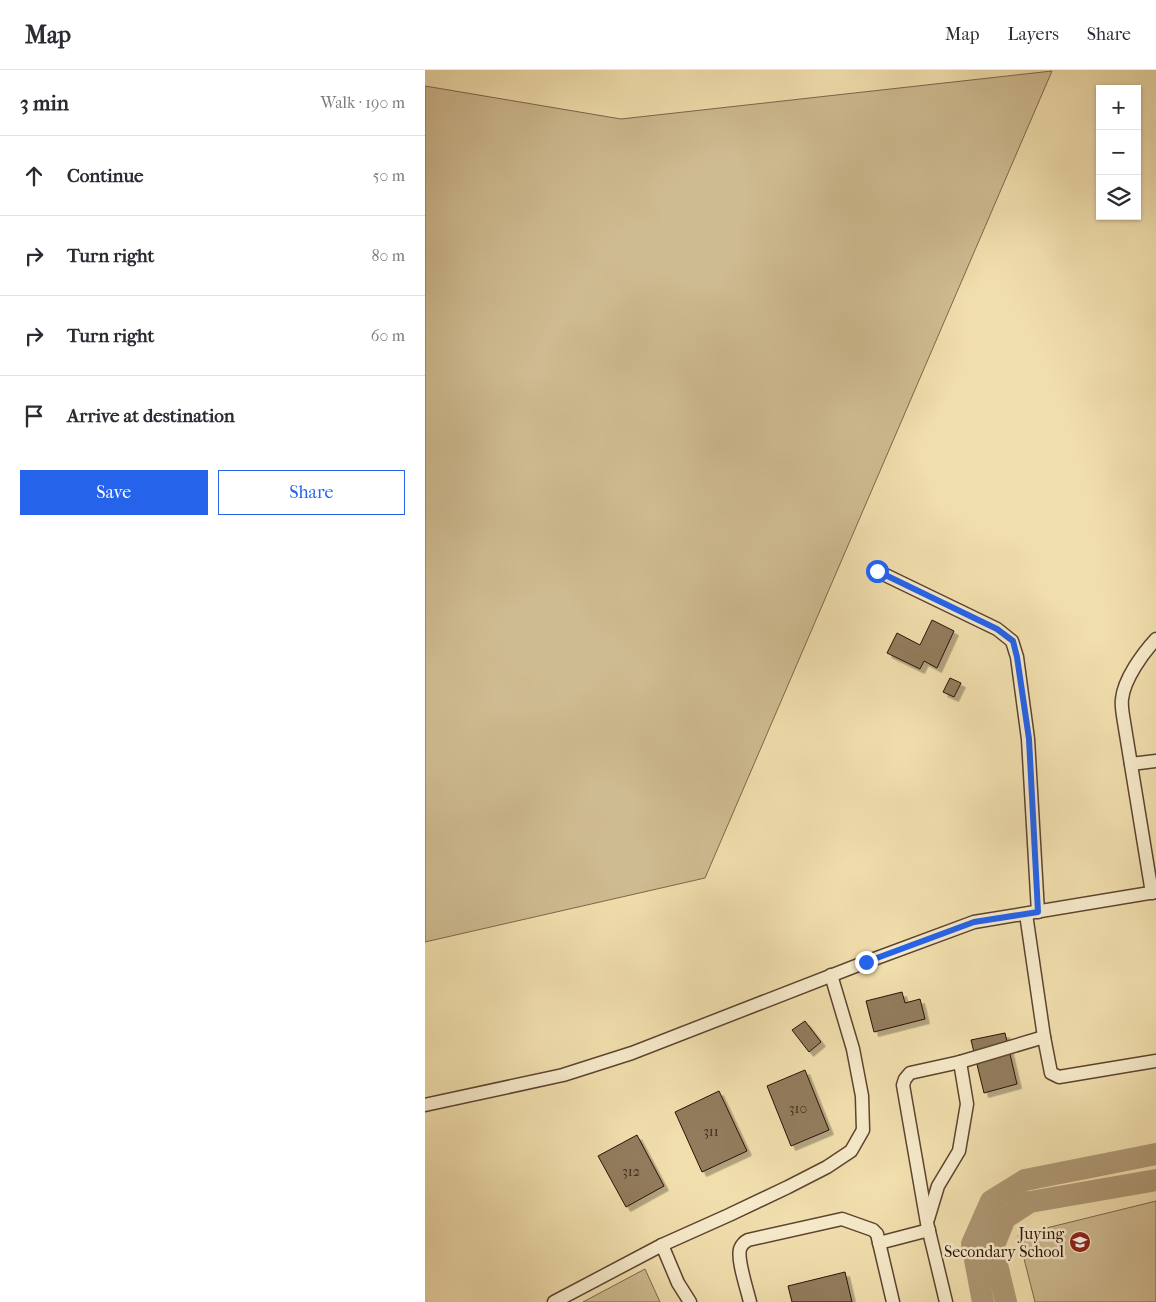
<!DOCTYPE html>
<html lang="en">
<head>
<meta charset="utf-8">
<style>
  :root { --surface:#fff; --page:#f2f2f3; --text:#2b2b33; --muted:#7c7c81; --line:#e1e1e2; --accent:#2563eb }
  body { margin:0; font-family:"IM FELL French Canon",serif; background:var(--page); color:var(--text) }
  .controls { position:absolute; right:15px; top:15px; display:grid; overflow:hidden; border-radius:0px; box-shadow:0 1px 4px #0004 }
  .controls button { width:45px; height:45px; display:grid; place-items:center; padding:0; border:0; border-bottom:1px solid var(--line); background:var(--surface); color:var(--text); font:25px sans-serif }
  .stop { position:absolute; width:15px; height:15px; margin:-11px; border:4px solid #2563eb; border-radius:50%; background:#fff }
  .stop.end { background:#2563eb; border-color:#fff; box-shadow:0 1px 5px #0008 }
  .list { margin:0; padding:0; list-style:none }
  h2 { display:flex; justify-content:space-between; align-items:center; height:65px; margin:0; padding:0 20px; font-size:21px }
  h2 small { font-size:16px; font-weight:400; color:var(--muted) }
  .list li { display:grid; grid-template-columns:32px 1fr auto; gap:15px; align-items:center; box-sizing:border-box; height:80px; padding:0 20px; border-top:1px solid var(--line) }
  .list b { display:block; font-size:19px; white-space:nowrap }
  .list em { font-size:16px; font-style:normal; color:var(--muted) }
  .actions { display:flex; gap:10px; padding:15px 20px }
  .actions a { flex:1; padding:11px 0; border:1px solid var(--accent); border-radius:0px; text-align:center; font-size:18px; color:var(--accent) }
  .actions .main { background:var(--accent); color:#fff }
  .icon { flex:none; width:28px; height:28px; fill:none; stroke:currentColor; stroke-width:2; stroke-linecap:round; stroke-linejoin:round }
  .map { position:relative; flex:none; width:731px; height:1232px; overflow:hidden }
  header { display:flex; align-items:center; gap:30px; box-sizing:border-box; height:70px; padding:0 25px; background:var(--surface); border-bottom:1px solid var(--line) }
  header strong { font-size:24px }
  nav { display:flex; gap:28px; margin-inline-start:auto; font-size:18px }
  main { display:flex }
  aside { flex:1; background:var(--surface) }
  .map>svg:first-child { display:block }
  .green { fill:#cfbb91; stroke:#7d664c }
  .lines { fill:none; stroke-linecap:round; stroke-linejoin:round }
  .canal { stroke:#ae9874; stroke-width:22 }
  .building { fill:#927c5d; stroke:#2b1106; filter:url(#shadow) }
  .service-casing { stroke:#5c4430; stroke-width:15 }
  .service { stroke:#f6eaca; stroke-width:12 }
  .route { stroke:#2563eb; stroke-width:6 }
  .labels { text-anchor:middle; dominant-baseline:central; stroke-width:5; stroke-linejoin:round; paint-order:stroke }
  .number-label { font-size:14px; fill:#452c1c }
  .poi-label { font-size:16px; fill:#2b1106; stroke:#f6eaca; text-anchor:end }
</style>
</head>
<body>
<header>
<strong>Map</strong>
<nav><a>Map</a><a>Layers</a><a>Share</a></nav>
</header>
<main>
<aside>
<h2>3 min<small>Walk · 190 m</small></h2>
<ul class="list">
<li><svg class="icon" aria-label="ahead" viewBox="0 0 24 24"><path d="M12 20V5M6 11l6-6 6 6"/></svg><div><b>Continue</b></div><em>50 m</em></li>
<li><svg class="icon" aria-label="right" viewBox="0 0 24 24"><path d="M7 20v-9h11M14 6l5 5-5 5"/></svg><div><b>Turn right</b></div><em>80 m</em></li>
<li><svg class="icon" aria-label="right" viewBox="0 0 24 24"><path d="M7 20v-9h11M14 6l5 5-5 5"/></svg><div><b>Turn right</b></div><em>60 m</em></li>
<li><svg class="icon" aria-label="arrive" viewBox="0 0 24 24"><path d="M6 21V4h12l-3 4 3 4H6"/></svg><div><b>Arrive at destination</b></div></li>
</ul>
<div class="actions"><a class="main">Save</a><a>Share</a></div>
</aside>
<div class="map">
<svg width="731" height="1232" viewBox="0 0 731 1232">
  <defs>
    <filter id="shadow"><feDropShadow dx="4.5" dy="4.5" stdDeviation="0" flood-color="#0004"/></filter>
  </defs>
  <rect width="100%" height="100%" fill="#f1dead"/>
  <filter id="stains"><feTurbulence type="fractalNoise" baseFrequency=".004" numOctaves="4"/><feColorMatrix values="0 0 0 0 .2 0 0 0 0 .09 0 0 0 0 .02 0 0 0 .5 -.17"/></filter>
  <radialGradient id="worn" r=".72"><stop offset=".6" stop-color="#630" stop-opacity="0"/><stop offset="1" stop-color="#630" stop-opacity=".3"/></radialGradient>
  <g class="green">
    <polygon points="627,1 280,808 0,872 0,16 196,49"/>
    <polygon points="731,1131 731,1232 610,1232 593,1165"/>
    <polygon points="220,1199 235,1232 158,1232"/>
  </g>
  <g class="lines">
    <g class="canal">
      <polyline points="558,1232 547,1174 566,1131 600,1110 731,1084"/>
      <polyline points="581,1232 568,1178 580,1148 605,1132 731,1110"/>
    </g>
  </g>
  <g class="building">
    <polygon points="507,550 529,561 512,598 499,591 495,599 462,583 472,563 495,575"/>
    <polygon points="525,608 536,613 529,627 518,622"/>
    <polygon points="477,922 480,933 495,929 500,949 449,962 441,931"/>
    <polygon points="380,951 396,972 384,982 367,960"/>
    <polygon points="580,963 592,1014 559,1023 546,970"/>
    <polygon points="380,1000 404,1060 366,1076 342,1016"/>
    <polygon points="294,1021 322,1081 277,1102 250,1042"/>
    <polygon points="212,1065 239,1116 201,1137 173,1086"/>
    <polygon points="420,1202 427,1232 367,1232 363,1216"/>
  </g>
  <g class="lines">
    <g class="service-casing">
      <g id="service">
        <polyline points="452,501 572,559 587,571 592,587 603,669 613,842"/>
        <polyline points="706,694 731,691"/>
        <path d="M727,823l-28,-171c-1,-7 -3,-16 -2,-23 2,-20 21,-46 34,-60"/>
        <polyline points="601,844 619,967 626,1003 634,1007 731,991"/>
        <polyline points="0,1035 138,1005 207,983 441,892 549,852 731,822"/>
        <polyline points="503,1149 513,1116 534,1081 542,1034 535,992"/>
        <polyline points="454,1173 504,1160"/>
        <polyline points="237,1175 253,1213 265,1232"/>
        <polyline points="129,1232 237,1175 304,1145 363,1117 402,1097 426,1081 438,1060 437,1026 428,979 406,905"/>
        <path d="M325,1232c-3,-13 -13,-42 -10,-53 2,-5 4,-7 8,-9l94,-21 31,11 4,4 16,68"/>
        <polyline points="521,1232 502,1153 478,1015 480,1009 485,1003 535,992 619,967"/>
      </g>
    </g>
    <use href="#service" class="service"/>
  </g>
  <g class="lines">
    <polyline class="route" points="441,892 549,852 613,842 604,669 592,587 588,571 572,559 452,501"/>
  </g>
  <defs>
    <g id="school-disc" transform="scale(1.125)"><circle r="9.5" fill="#8f2418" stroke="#f6eaca"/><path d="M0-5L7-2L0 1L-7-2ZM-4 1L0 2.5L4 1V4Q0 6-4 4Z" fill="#fff"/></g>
  </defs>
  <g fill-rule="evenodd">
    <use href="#school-disc" x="655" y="1172"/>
  </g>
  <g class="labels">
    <g class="number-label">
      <text x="373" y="1038">310</text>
      <text x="286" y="1061">311</text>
      <text x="206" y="1101">312</text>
    </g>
    <g class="poi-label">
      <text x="639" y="1163">Juying<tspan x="639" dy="18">Secondary School</tspan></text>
    </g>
  </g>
  <rect width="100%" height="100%" filter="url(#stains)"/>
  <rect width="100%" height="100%" fill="url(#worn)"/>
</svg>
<div class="controls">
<button>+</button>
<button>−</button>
<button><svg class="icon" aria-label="layers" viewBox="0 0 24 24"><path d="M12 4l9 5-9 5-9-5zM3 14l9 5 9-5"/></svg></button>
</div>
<div class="stop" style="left:452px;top:501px"></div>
<div class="stop end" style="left:441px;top:892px"></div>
</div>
</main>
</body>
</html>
